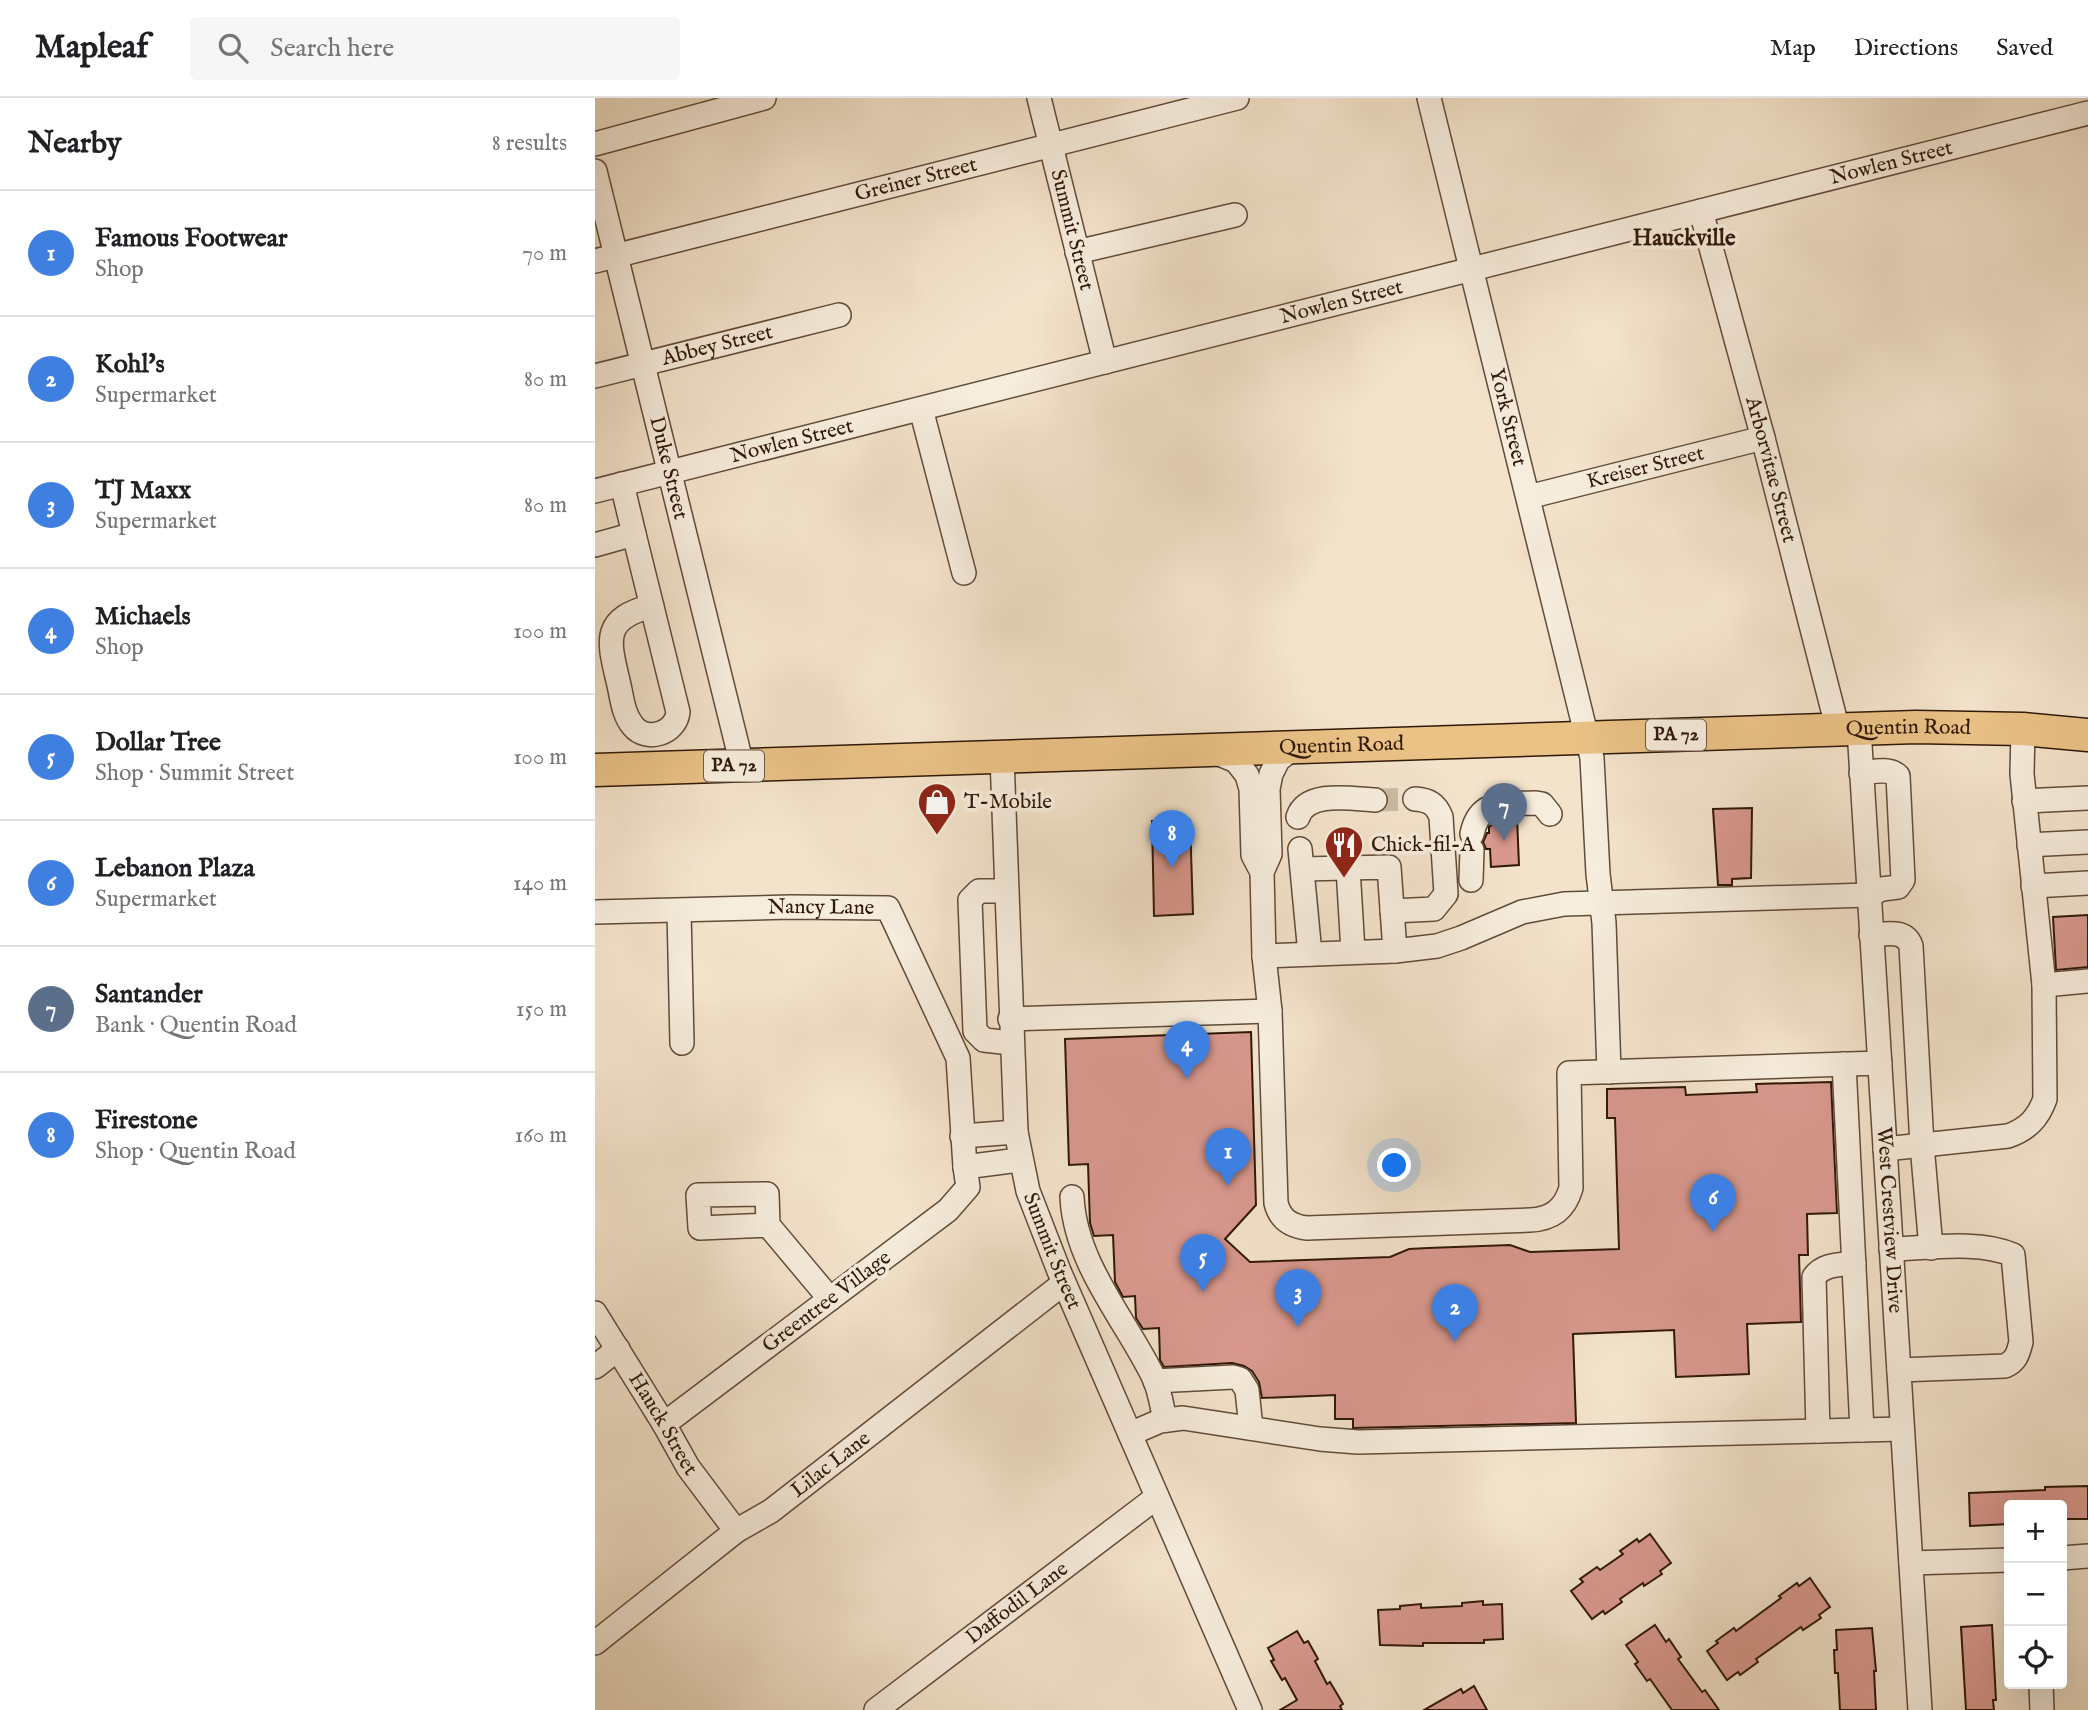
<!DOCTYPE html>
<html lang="en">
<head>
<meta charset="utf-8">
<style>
  :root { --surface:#fff; --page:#f6f6f6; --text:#202124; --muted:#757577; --line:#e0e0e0; --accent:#ea580c }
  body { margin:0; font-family:"IM FELL English",serif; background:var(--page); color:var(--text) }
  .controls { position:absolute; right:21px; bottom:21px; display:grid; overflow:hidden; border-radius:7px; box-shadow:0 7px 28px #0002 }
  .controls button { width:63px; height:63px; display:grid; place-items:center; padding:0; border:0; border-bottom:2px solid var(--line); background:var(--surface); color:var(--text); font:35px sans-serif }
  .you { position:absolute; left:800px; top:1068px; width:24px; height:24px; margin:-18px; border:5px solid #fff; border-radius:50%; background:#1a73e8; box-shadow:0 0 0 10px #1a73e833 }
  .badge { display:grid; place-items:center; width:46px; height:46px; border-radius:50%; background:var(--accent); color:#fff; font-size:23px; font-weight:700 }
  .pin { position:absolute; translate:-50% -58px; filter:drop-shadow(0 2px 4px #0008) }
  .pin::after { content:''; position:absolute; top:37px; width:24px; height:21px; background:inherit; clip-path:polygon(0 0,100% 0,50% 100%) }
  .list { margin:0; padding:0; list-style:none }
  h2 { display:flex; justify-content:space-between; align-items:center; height:91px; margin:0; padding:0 28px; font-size:30px }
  h2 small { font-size:23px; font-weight:400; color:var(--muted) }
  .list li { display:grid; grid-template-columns:46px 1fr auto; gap:21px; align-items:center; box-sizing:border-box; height:126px; padding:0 28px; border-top:2px solid var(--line) }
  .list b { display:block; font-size:26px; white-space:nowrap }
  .list p { margin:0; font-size:23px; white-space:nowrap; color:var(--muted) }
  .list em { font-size:23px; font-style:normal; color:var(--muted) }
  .icon { flex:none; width:38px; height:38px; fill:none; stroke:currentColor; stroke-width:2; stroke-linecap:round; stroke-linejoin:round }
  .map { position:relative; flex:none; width:1493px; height:1612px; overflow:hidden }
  header { display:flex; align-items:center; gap:42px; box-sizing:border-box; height:98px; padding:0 35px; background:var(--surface); border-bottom:2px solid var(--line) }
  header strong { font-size:33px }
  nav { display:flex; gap:38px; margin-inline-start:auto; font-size:24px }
  .search { width:490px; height:63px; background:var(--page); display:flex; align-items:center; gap:18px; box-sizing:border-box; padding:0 24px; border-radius:7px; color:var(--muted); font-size:26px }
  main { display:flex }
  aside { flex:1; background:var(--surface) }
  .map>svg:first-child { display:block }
  .building { fill:#d8988d; stroke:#301808; stroke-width:2 }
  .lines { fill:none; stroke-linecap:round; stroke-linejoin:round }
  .minor-tunnel { stroke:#ccbaa4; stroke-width:23; stroke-dasharray:23 11; stroke-linecap:butt }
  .minor-casing { stroke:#614b39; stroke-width:26 }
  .highway-casing { stroke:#301808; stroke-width:35 }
  .minor { stroke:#f7eddd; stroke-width:23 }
  .highway { stroke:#eac286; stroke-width:32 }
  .labels { text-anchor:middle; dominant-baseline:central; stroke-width:7; stroke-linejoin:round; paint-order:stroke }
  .shield { fill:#f7eddd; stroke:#6c5848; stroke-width:2 }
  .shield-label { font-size:19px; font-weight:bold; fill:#301808 }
  .street-label { font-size:21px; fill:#301808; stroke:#f7eddd }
  .poi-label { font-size:21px; fill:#301808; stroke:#f7eddd; text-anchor:start }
  .neighbourhood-label { font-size:23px; font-weight:bold; fill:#301808; stroke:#f7eddd }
</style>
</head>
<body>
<header>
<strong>Mapleaf</strong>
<div class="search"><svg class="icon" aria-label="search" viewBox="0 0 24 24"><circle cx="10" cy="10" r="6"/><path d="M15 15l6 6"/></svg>Search here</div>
<nav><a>Map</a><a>Directions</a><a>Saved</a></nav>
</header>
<main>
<aside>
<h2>Nearby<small>8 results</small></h2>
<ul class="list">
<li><span class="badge" style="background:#3f7fe0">1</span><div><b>Famous Footwear</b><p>Shop</p></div><em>70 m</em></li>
<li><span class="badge" style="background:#3f7fe0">2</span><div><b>Kohl's</b><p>Supermarket</p></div><em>80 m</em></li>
<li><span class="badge" style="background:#3f7fe0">3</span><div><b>TJ Maxx</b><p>Supermarket</p></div><em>80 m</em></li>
<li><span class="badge" style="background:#3f7fe0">4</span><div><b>Michaels</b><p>Shop</p></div><em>100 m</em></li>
<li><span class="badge" style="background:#3f7fe0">5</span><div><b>Dollar Tree</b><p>Shop · Summit Street</p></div><em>100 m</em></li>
<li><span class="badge" style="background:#3f7fe0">6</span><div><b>Lebanon Plaza</b><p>Supermarket</p></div><em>140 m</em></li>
<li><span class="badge" style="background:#5c6f8a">7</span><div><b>Santander</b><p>Bank · Quentin Road</p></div><em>150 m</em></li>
<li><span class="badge" style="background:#3f7fe0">8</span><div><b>Firestone</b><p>Shop · Quentin Road</p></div><em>160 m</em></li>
</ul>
</aside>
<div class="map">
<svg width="1493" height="1612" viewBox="0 0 1493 1612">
  <rect width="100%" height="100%" fill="#f3e3cb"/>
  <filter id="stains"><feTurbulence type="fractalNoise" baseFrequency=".00286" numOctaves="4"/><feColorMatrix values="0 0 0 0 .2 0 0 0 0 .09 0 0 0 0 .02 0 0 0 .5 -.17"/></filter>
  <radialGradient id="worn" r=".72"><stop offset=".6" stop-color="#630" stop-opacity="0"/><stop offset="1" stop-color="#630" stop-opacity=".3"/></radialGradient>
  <g class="building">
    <polygon points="1157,710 1156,780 1137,781 1137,787 1123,787 1118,711"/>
    <polygon points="922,720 924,767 896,769 895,751 891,751 888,744 892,735 894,735 894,729 905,721"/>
    <polygon points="595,722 598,816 559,818 557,723"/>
    <polygon points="1493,817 1493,869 1461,872 1458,819"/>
    <polygon points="656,934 661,1107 630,1141 655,1164 795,1159 814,1151 833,1150 915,1147 935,1154 1024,1151 1020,1020 1012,1020 1012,991 1090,989 1091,997 1162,994 1161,986 1236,984 1242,1115 1212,1116 1213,1157 1204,1157 1206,1224 1152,1226 1154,1276 1081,1279 1079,1232 978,1236 981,1325 758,1330 758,1321 740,1321 740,1297 667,1300 664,1284 657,1273 649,1268 637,1265 569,1269 565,1262 564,1230 548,1231 541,1220 540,1198 528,1199 520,1184 518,1137 499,1138 495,1125 493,1066 474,1067 470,941"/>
    <polygon points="1493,1388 1493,1421 1467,1421 1467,1407 1414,1407 1414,1426 1375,1428 1374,1395 1450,1392 1450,1389"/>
    <polygon points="1055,1436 1076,1465 1065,1473 1067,1476 1049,1488 1048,1485 1025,1501 1027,1504 1010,1516 1008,1513 997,1521 976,1493 988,1484 985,1481 1002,1469 1005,1472 1028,1456 1025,1453 1042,1441 1044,1444"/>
    <polygon points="1215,1480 1235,1509 1224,1517 1226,1520 1208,1532 1206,1529 1161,1561 1163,1564 1145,1577 1143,1574 1132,1582 1112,1553 1123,1545 1121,1543 1139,1530 1141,1533 1186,1500 1184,1498 1202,1485 1204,1488"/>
    <polygon points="888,1503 888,1507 907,1506 908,1541 889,1542 889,1545 828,1545 828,1548 785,1547 783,1512 805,1511 805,1508 826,1506 826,1510 867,1508 867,1505"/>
    <polygon points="1060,1527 1071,1544 1074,1541 1086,1559 1083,1561 1107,1594 1110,1592 1124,1612 1077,1612 1055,1581 1052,1583 1040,1566 1043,1564 1031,1547"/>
    <polygon points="1397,1527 1401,1602 1398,1602 1399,1612 1371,1612 1366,1529"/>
    <polygon points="1277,1530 1281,1573 1279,1573 1281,1612 1245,1612 1243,1575 1240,1575 1239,1552 1242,1552 1241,1532"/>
    <polygon points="702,1533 709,1545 713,1543 723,1561 720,1563 732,1586 735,1584 748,1606 745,1608 747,1612 685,1612 702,1602 690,1580 687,1582 676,1563 679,1562 673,1550"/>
    <polygon points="879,1588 892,1612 829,1612 866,1591 868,1595"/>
  </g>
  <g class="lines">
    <polyline class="minor-tunnel" points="780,702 820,701"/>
    <g class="minor-casing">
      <g id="minor">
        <path id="s1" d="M444,0l66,264"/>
        <path id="s2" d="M834,0l163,660 6,116 6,49 5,149"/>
        <polyline points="0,46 169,0"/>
        <path id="s3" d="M0,73l147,594"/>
        <path id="s4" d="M1106,113l62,227 75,292"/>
        <polyline points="482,154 640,117"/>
        <path id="s5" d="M0,163l642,-163"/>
        <path id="s6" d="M0,278l244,-61"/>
        <polyline points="326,311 369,475"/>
        <path id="s7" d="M0,393l1493,-378"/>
        <path id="s8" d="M933,399l235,-59"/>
        <path d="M39,436l44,178c-2,21 -31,31 -45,14 -10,-12 -11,-28 -14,-41 -10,-43 -19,-66 33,-79"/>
        <polyline points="0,447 39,436 27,386"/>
        <path id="s9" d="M1264,631l61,981"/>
        <path d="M699,649l-16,13 -7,14 -3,15 2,65 -8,18 2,84 6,55 6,192c4,16 14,23 31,25l223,-8c22,-1 35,-11 41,-32l-2,-115 311,-10"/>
        <polyline points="617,653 641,663 652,677 656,691 658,757 667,774"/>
        <path id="s10" d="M407,659l14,375 12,59 31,80 191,439"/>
        <polyline points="1429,703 1493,700"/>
        <path d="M703,719c9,-27 55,-18 77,-17"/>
        <path d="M877,736c7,-36 35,-30 64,-31l6,1 8,10"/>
        <polyline points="1434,747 1493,744"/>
        <polyline points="705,751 715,856"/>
        <polyline points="753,770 758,854"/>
        <polyline points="708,771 794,769 800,853"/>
        <polyline points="876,782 877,752"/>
        <polyline points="1438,788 1493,785"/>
        <polyline points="411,793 384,793 375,802 380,933 389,942 416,945"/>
        <polyline points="84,813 87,945"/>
        <path d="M797,813l42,-2 12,-15 -5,-77c-5,-13 -12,-17 -26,-18"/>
        <path id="s11" d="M0,814l196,-5 97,1 70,150 7,109 3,20 -20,23 -284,214"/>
        <path d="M1276,837c16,-1 34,-6 40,11l11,199 9,103"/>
        <path d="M669,858l131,-5 42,-5 24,-8 61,-26 42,-8 305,-9 13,-6 16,-2 5,-7 -5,-104c-9,-9 -25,-4 -37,-3"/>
        <polyline points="1449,887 1493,883"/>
        <polyline points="415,921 675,913"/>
        <polyline points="1249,966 1267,1332"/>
        <polyline points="367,1038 421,1034"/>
        <path d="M1290,1051l123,-13c20,-7 30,-18 37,-37l-1,-114 -22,-211 1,-45"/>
        <polyline points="370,1069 416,1063 425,1059"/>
        <path d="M477,1099c3,67 54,123 82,181 6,13 8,29 11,42"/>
        <polyline points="173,1127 105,1130 103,1097 172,1096 173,1127 235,1201"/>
        <path d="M1296,1151c37,-1 89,-9 122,6l8,87c-3,12 -5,19 -16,24l-106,4"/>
        <path id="s12" d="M0,1215l69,111 24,43 48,64"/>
        <polyline points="0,1269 23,1251"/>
        <polyline points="560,1283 638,1279 645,1281 652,1292 656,1330"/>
        <path d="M1223,1333l-4,-154c9,-13 25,-12 40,-14"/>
        <polyline points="535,1336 565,1323 588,1320 725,1341 763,1344 1307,1331"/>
        <polyline points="1467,1460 1493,1458"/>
        <polyline points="1316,1465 1414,1462"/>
        <path id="s13" d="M0,1545l141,-112 35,-20 293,-228"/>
        <polyline points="1446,1586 1447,1612"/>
        <path id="s14" d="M281,1612l281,-213"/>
      </g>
    </g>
    <g class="highway-casing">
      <g id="highway">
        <path id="s15" d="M0,672l1321,-43 107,2 65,6"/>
      </g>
    </g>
    <use href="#minor" class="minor"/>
    <use href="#highway" class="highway"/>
  </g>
  <defs>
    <g id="shop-pin" transform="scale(2.0125)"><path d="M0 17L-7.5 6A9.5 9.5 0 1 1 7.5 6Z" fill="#8f2418" stroke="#f7eddd"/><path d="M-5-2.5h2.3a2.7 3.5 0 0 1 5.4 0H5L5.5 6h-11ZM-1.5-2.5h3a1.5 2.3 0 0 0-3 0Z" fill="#fff"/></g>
    <g id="restaurant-pin" transform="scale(2.0125)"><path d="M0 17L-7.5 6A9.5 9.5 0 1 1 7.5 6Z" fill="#8f2418" stroke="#f7eddd"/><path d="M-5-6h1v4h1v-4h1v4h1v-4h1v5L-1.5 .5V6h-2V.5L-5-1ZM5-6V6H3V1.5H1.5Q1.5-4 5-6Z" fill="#fff"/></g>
  </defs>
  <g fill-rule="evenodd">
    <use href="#shop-pin" x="342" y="704"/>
    <use href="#restaurant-pin" x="749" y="747"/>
  </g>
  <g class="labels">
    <g class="shield">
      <rect x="1051" y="621.5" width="60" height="31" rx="5"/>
      <rect x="109" y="652.5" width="60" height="31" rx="5"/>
    </g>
    <g class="shield-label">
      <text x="1081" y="637">PA 72</text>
      <text x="139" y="668">PA 72</text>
    </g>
    <g class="street-label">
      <text stroke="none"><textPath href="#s7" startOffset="1337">Nowlen Street</textPath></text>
      <text stroke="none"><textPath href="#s5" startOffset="331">Greiner Street</textPath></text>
      <text stroke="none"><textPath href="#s1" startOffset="136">Summit Street</textPath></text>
      <text stroke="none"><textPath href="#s7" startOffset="770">Nowlen Street</textPath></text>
      <text stroke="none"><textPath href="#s6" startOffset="126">Abbey Street</textPath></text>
      <text stroke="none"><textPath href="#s2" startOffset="329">York Street</textPath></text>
      <text stroke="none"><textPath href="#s7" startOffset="203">Nowlen Street</textPath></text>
      <text stroke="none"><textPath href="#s3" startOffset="306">Duke Street</textPath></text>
      <text stroke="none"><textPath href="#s8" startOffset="121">Kreiser Street</textPath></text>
      <text stroke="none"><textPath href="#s4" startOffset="268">Arborvitae Street</textPath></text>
      <text stroke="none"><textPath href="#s15" startOffset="1314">Quentin Road</textPath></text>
      <text stroke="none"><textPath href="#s15" startOffset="747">Quentin Road</textPath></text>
      <text stroke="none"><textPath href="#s11" startOffset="226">Nancy Lane</textPath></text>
      <text stroke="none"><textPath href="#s9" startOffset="492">West Crestview Drive</textPath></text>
      <text stroke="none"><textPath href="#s10" startOffset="500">Summit Street</textPath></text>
      <text transform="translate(232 1204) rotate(-37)">Greentree Village</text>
      <text stroke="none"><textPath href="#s12" startOffset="130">Hauck Street</textPath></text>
      <text stroke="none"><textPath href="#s13" startOffset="296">Lilac Lane</textPath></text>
      <text stroke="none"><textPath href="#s14" startOffset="177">Daffodil Lane</textPath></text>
    </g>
    <g class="poi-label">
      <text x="369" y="704">T-Mobile</text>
      <text x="776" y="747">Chick-fil-A</text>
    </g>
    <g class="neighbourhood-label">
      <text x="1089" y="140">Hauckville</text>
    </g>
  </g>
  <rect width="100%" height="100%" filter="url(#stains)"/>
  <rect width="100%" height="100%" fill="url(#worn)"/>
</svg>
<div class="controls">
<button>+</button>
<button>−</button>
<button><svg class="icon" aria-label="locate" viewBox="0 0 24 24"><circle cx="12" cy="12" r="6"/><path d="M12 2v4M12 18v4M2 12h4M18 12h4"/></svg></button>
</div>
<div class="you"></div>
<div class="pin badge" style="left:633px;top:1088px;background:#3f7fe0">1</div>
<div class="pin badge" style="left:860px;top:1244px;background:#3f7fe0">2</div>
<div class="pin badge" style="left:703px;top:1229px;background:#3f7fe0">3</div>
<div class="pin badge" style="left:592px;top:981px;background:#3f7fe0">4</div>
<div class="pin badge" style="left:608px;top:1194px;background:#3f7fe0">5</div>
<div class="pin badge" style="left:1118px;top:1134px;background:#3f7fe0">6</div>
<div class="pin badge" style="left:909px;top:743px;background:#5c6f8a">7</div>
<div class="pin badge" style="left:577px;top:770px;background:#3f7fe0">8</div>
</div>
</main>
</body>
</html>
